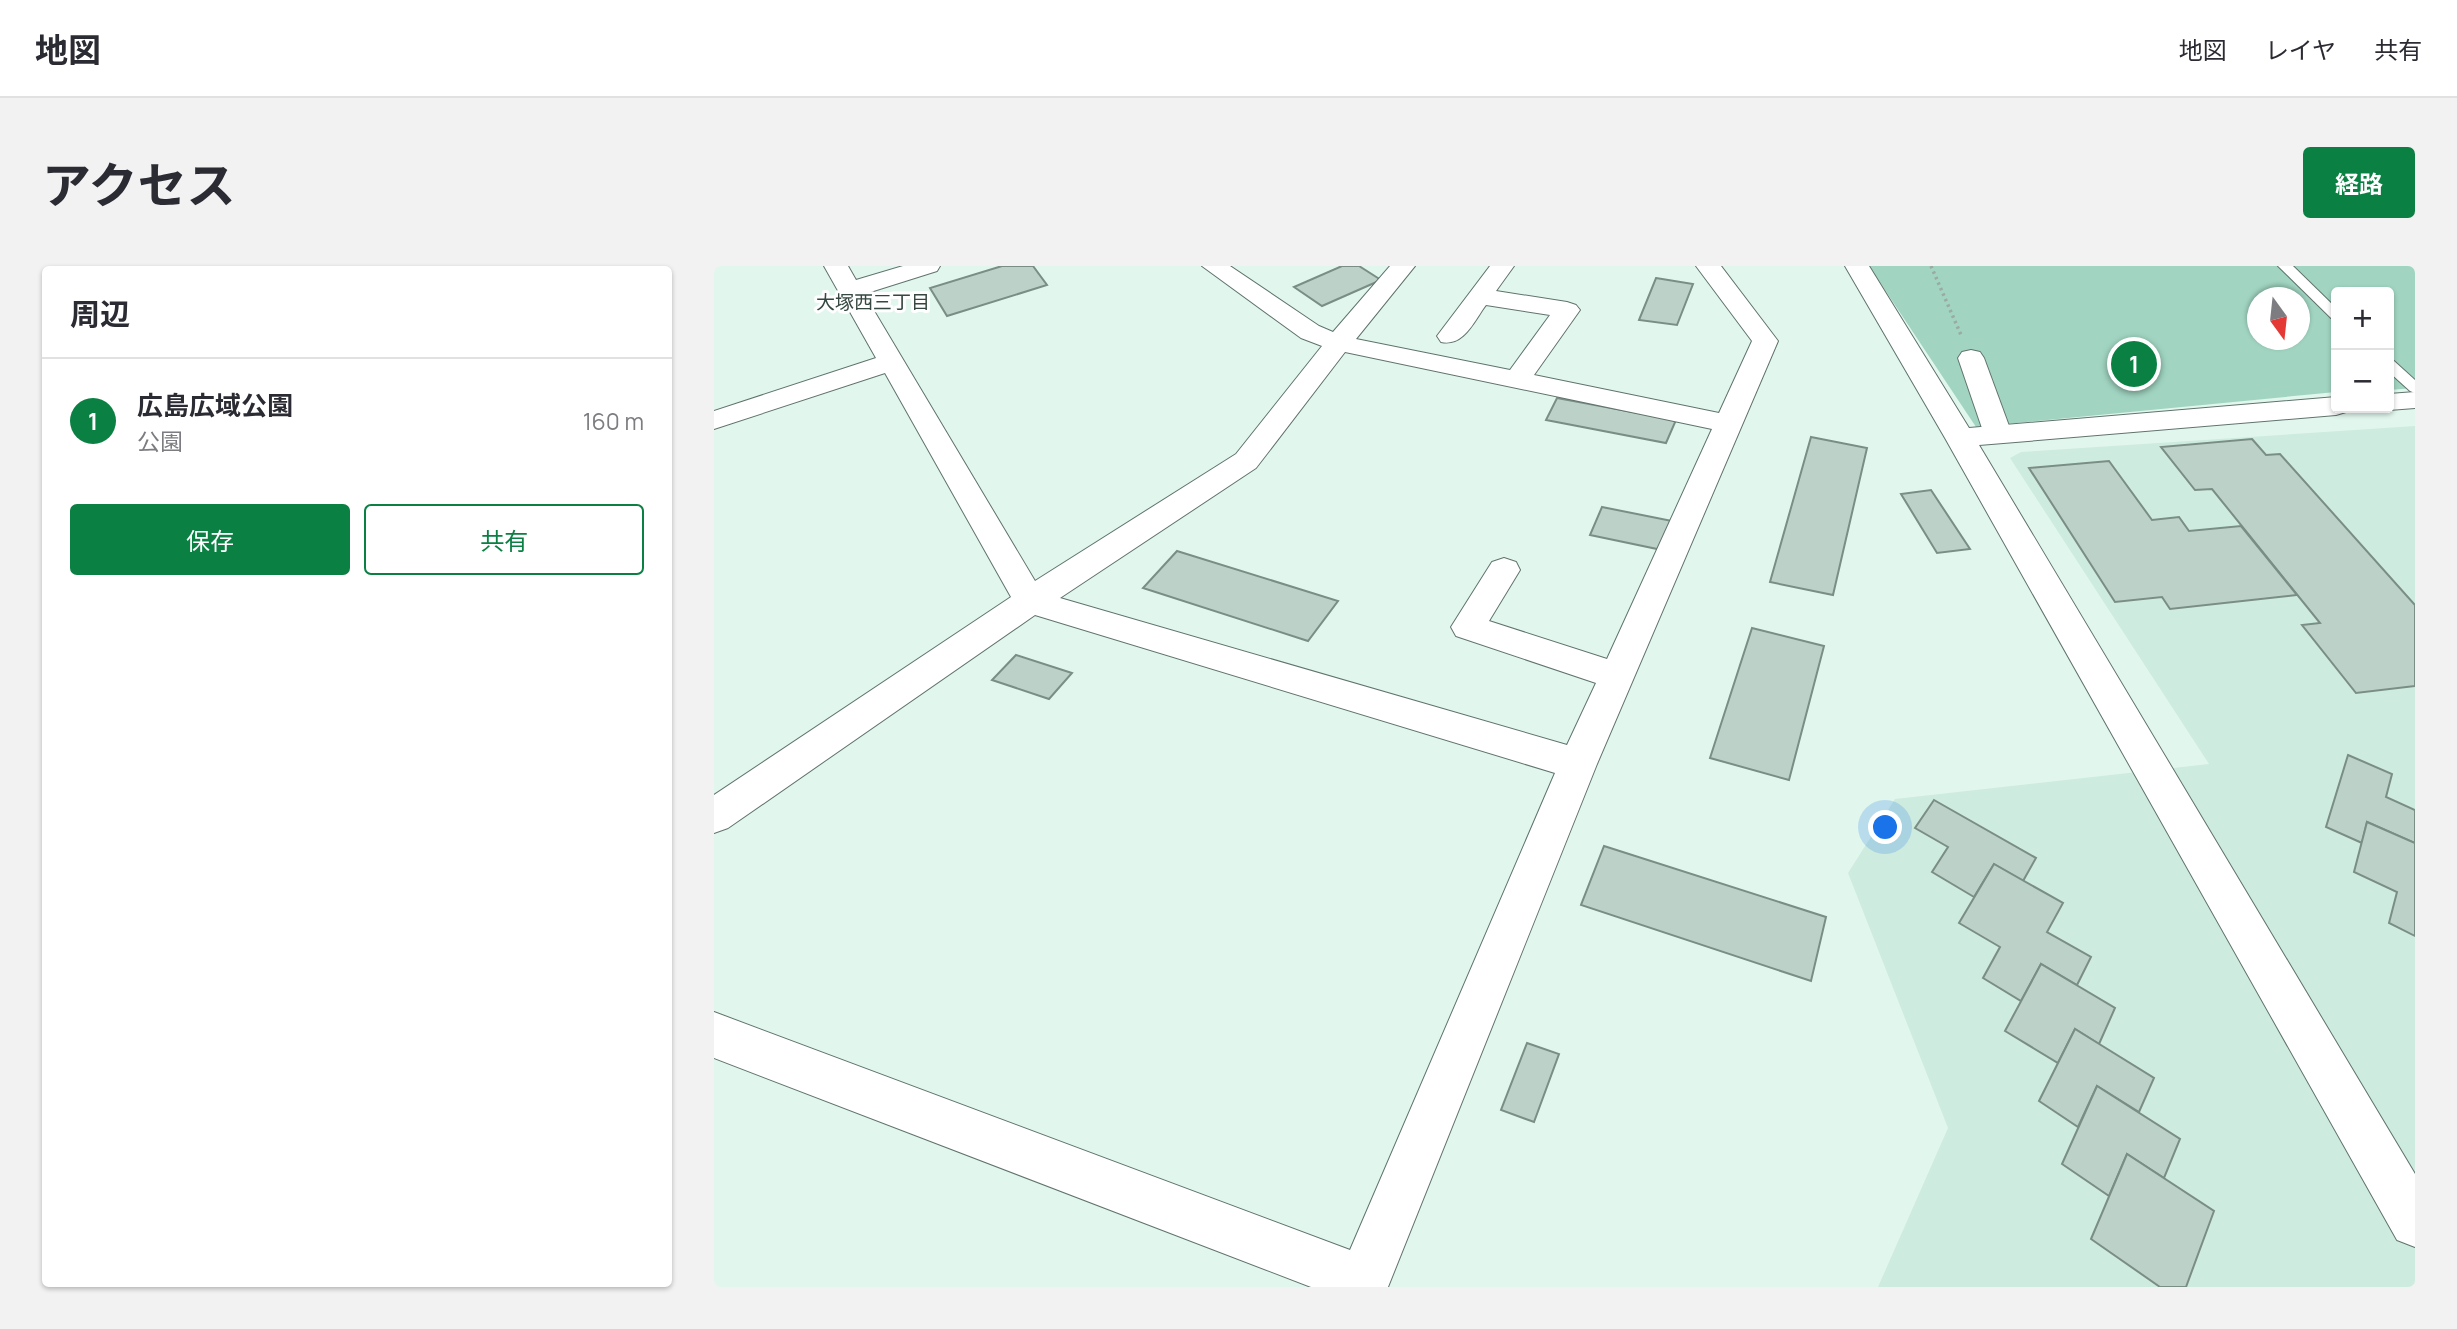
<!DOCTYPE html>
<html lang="ja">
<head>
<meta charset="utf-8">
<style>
  :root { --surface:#fff; --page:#f2f2f3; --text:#2b2b33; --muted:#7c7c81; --line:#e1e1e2; --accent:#0b8043 }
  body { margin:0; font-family:Manrope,"Noto Sans JP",sans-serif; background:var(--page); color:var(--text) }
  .controls { position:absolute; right:21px; top:21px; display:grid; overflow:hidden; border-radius:7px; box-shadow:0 2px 5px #0004 }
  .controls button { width:63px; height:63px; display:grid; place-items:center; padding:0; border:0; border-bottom:2px solid var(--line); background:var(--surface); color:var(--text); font:35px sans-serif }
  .compass { position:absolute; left:1533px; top:21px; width:63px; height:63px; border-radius:50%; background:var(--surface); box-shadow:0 2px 5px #0004; rotate:165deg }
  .you { position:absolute; left:1172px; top:562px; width:24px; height:24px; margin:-18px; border:5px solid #fff; border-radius:50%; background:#1a73e8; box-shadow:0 0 0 10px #1a73e833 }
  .badge { display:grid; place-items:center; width:46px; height:46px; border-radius:50%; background:var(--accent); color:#fff; font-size:23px; font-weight:700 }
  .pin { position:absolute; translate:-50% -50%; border:4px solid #fff; box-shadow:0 2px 7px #0006 }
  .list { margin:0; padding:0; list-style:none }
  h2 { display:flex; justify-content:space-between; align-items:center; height:91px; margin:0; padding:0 28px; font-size:30px }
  h2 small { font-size:23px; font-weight:400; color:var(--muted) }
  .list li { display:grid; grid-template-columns:46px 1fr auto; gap:21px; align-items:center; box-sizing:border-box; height:126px; padding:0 28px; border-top:2px solid var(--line) }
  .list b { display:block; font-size:26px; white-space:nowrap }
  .list p { margin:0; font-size:23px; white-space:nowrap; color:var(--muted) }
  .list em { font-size:23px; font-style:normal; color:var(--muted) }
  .actions { display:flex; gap:14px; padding:21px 28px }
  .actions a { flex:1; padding:16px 0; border:2px solid var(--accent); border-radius:7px; text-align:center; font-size:24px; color:var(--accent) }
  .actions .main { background:var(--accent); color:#fff }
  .map { position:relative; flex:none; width:1701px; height:1021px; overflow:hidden; border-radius:7px }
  header { display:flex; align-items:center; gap:42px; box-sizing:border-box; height:98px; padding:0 35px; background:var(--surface); border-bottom:2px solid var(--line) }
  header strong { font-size:33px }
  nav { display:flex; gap:38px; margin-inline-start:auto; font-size:24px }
  .intro { display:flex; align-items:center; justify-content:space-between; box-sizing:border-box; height:168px; padding:0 42px }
  h1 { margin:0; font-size:49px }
  .button { padding:18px 32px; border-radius:7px; background:var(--accent); color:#fff; font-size:24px; font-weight:700 }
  main { display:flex; gap:42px; padding:0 42px }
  aside { flex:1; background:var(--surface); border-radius:7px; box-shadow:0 2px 5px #0004 }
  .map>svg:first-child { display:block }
  .built { fill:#ceebdf }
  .green { fill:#a1d5c2; fill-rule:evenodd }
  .building { fill:#bcd1c8; stroke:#7a8e86; stroke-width:2 }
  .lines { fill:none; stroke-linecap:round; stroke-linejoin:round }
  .lane-casing { stroke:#60736c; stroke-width:2 }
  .street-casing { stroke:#60736c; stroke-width:2 }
  .secondary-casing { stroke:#60736c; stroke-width:2 }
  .path { stroke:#9aaba4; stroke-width:3.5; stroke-dasharray:2.5 3.5; stroke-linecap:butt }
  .lane { fill:#fff; fill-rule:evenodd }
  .street { fill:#fff; fill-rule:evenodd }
  .secondary { fill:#fff; fill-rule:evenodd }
  .labels { text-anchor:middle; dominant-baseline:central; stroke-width:6; stroke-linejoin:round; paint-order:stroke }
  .far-neighbourhood-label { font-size:19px; fill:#354740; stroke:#fefefe }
</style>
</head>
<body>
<header>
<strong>地図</strong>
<nav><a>地図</a><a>レイヤ</a><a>共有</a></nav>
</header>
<div class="intro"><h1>アクセス</h1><a class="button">経路</a></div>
<main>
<aside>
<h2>周辺<small></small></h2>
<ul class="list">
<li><span class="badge">1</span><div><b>広島広域公園</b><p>公園</p></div><em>160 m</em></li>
</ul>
<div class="actions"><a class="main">保存</a><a>共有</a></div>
</aside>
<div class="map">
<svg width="1701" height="1021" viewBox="0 0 1701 1021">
  <rect width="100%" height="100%" fill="#e1f7ee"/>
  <polygon class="built" points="1701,160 1701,1021 1164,1021 1234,862 1134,607 1181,533 1495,498 1296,192 1307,186"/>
  <path class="green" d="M1155,0h546v122l-26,2v-98h-53v100l-360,35zM1544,32h42v42h-42z"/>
  <g class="building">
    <polygon points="288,0 319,0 333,19 233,50 216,22"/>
    <polygon points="628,0 645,0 667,14 608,40 580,21"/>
    <polygon points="942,12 979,18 963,59 925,54"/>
    <polygon points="843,132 962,154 952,177 832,154"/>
    <polygon points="1097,171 1153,182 1119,329 1056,316"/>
    <polygon points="1538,173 1552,189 1566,188 1701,339 1701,420 1642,427 1588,359 1606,357 1498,223 1481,224 1447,181"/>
    <polygon points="1395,195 1438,254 1465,251 1475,265 1527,260 1583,329 1456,343 1448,331 1401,336 1315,202"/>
    <polygon points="1217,224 1256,283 1223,287 1187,228"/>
    <polygon points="888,241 958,255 948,284 876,269"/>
    <polygon points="463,285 624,335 594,375 429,322"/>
    <polygon points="1038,362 1110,380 1075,514 996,492"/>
    <polygon points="302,389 358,407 335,433 278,414"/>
    <polygon points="1634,489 1678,508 1672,531 1701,544 1701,577 1653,556 1648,577 1612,561"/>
    <polygon points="1220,534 1322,592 1309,615 1280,598 1260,631 1218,606 1234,581 1201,562"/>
    <polygon points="1653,556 1701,577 1701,670 1675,657 1683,626 1640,606"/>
    <polygon points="890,580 1112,651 1097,715 867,639"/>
    <polygon points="1280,598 1349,637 1333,666 1377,691 1363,719 1327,698 1307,735 1269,712 1286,681 1245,657"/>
    <polygon points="1327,698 1401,742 1385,778 1361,763 1344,797 1291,765"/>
    <polygon points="1361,763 1440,812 1425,846 1383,820 1364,861 1325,835"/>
    <polygon points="813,777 845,788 820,856 787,844"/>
    <polygon points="1383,820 1466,873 1450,912 1413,888 1395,930 1348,898"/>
    <polygon points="1413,888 1500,945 1472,1021 1446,1021 1377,973"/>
  </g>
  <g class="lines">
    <g class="lane-casing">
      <g id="lane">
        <polygon points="1564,0 1579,0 1622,42 1622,53 1617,52"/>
        <polygon points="1675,94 1680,95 1701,114 1701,127 1696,125 1675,106"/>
      </g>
    </g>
    <g class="street-casing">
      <g id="street">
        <path d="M110,0h24l8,14 47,-14h37l-3,5 -73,23 171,287 201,-127 86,-108 -21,-8 -99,-72h28l89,60 14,6 57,-66h25l-59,73 154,31 40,-55 -64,-10c-12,16 -22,42 -45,37l-4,-6 53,-70h24l-18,25 71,11 9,3 4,5 -46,65 185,38 33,-72 -56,-75h25l57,75 -181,423 -209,523h-77l-597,-229v-46l636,238 205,-477 -520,-158 -307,213 -14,5v-38l297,-198 -126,-224 -171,56v-18l162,-53zM631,86l367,77 -105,230 -118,-38 31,-51 -4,-8 -12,-4 -12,4 -41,65 5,9 140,47 -29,62 -507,-147 196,-130z"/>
        <polygon points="1257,84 1266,86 1270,92 1298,168 1294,174 1284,177 1274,174 1270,168 1244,92 1248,86"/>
      </g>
    </g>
    <g class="secondary-casing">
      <g id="secondary">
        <polygon points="1131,0 1155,0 1255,162 1622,131 1622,142 1635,142 1632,146 1622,149 1265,179 1701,908 1701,981 1683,974 1231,172"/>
        <polygon points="1701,126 1701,142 1675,144 1665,142 1675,142 1675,128"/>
      </g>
    </g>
    <polyline class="path" points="1217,0 1247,69"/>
    <use href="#lane" class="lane"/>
    <use href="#street" class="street"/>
    <use href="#secondary" class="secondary"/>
  </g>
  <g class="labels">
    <g class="far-neighbourhood-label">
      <text x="159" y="36">大塚西三丁目</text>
    </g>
  </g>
</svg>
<div class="controls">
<button>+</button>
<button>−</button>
</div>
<svg class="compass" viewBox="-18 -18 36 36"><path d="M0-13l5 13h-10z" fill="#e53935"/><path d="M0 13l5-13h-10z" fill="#7c7c81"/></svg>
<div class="you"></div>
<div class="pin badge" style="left:1420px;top:98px">1</div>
</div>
</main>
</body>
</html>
